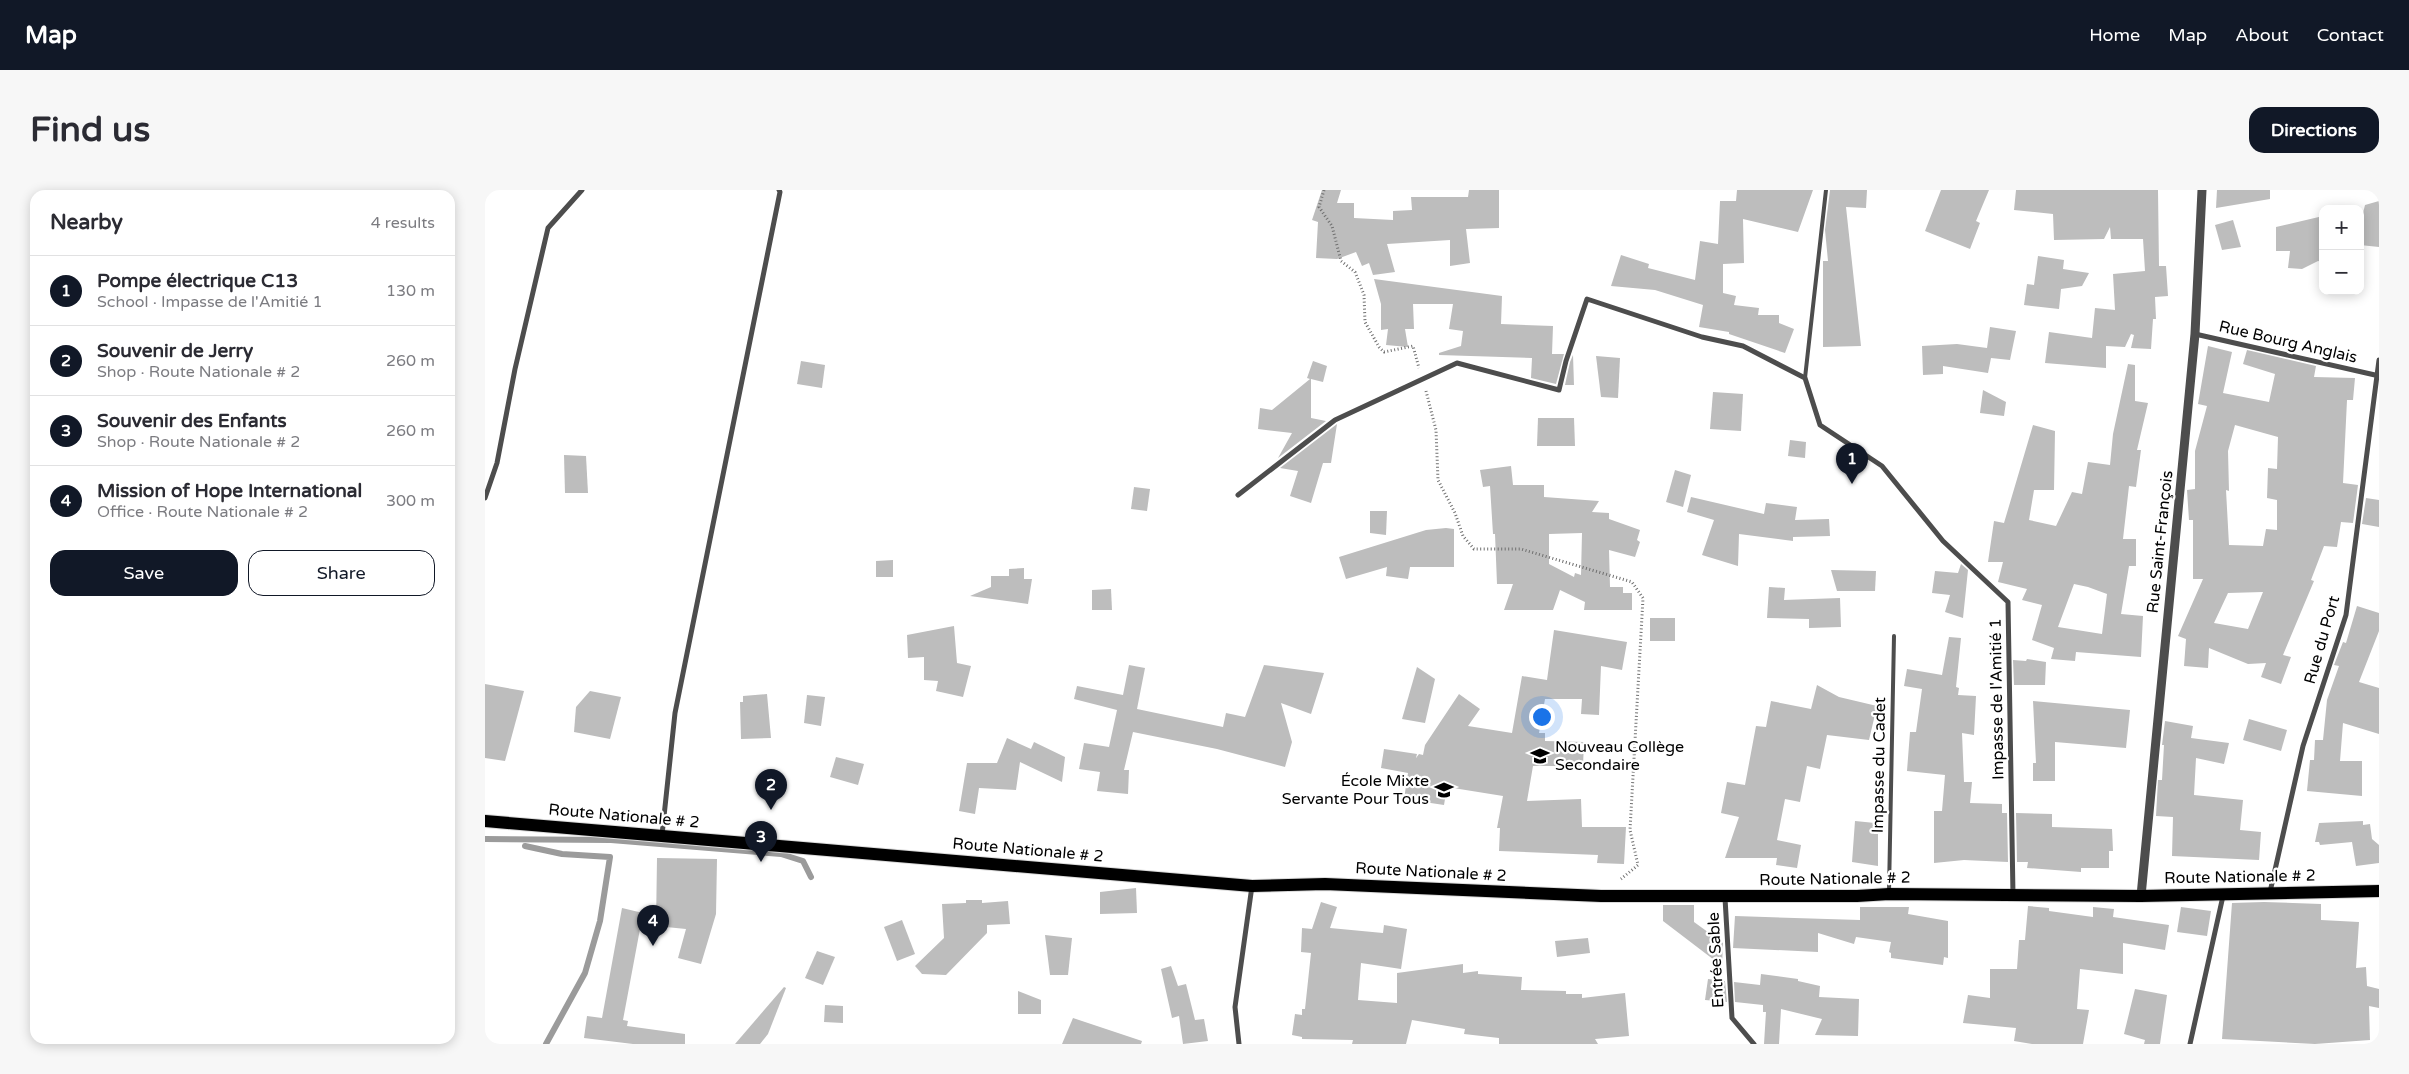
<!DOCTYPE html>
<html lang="en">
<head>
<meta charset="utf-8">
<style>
  :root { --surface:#fff; --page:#f7f7f7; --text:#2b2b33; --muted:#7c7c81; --line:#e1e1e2; --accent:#111827 }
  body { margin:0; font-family:"Varela Round",sans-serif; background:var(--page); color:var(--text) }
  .controls { position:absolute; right:15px; top:15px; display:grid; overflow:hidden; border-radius:10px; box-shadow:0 2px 12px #0003 }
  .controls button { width:45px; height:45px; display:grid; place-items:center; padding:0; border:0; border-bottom:1px solid var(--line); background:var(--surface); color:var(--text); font:25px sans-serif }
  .you { position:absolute; left:1056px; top:526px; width:18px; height:18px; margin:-12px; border:4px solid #fff; border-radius:50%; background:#1a73e8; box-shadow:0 0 0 8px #1a73e833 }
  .badge { display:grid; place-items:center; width:32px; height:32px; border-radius:50%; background:var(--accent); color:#fff; font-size:16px; font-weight:700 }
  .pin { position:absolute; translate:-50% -41px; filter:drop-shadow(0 1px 2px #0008) }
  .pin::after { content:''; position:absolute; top:26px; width:18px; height:15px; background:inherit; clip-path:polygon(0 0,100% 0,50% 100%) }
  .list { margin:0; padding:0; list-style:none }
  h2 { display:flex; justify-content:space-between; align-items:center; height:65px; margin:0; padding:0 20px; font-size:21px }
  h2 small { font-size:16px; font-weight:400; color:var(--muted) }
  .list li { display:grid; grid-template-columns:32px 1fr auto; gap:15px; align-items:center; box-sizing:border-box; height:70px; padding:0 20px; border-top:1px solid var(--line) }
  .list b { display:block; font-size:19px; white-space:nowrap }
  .list p { margin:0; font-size:16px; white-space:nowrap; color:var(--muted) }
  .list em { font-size:16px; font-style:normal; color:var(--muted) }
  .actions { display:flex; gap:10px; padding:15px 20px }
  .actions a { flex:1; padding:11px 0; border:1px solid var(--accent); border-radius:15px; text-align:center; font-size:18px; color:var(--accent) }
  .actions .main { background:var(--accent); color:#fff }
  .map { position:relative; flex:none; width:1894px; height:854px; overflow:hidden; border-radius:15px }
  header { display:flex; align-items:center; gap:30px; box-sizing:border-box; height:70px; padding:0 25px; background:var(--accent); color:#fff }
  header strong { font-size:24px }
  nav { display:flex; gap:28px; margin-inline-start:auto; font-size:18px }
  .intro { display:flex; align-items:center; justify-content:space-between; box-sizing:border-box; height:120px; padding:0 30px }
  h1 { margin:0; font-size:35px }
  .button { padding:12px 22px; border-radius:15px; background:var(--accent); color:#fff; font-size:18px; font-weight:700 }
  main { display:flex; gap:30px; padding:0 30px }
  aside { flex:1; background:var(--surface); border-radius:15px; box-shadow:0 2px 12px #0003 }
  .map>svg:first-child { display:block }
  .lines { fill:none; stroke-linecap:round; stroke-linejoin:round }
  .stream { stroke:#9b9b9b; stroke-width:6 }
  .building { fill:#bdbdbd; fill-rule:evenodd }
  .primary-casing { stroke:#dbdbdb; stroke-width:14 }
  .path { stroke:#6f6f6f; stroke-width:3; stroke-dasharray:1 2.5; stroke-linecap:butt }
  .service { stroke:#4d4d4d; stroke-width:4 }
  .minor { stroke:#4d4d4d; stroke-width:5 }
  .tertiary { stroke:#4d4d4d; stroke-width:9 }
  .primary { stroke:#000; stroke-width:12 }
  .labels { text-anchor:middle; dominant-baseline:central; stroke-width:4.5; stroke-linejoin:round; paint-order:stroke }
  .street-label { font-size:16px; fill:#000; stroke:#fff }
  .poi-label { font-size:16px; fill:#000; stroke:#fff; text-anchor:start }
</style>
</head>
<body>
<header>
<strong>Map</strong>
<nav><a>Home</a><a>Map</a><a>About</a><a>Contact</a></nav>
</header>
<div class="intro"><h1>Find us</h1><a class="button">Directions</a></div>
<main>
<aside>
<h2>Nearby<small>4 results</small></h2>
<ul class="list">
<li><span class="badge">1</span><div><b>Pompe électrique C13</b><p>School · Impasse de l'Amitié 1</p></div><em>130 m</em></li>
<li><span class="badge">2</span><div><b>Souvenir de Jerry</b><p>Shop · Route Nationale # 2</p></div><em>260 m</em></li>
<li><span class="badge">3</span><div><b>Souvenir des Enfants</b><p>Shop · Route Nationale # 2</p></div><em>260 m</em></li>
<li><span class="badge">4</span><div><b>Mission of Hope International</b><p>Office · Route Nationale # 2</p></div><em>300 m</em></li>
</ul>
<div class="actions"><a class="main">Save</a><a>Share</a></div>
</aside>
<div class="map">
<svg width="1894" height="854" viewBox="0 0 1894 854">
  <rect width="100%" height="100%" fill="#fff"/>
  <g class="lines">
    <g class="stream">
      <polyline points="0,649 126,650 296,664 318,671 326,687"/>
      <polyline points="40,656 77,664 125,667 115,731 100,783 61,854"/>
    </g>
  </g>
  <g class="building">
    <polygon points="837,0 856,0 852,13 869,13 869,28 908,30 908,21 927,20 926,7 983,7 984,0 1014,0 1014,38 981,39 985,73 965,76 965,50 902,54 910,82 888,85 884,73 877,76 871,62 852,69 831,68 833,32 827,30"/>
    <polygon points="1252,0 1328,0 1313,42 1258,29 1259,73 1238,74 1238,103 1251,106 1249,115 1274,118 1273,125 1294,125 1294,133 1309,139 1300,163 1244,144 1244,142 1214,137 1218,115 1170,100 1126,96 1136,65 1164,74 1163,78 1210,90 1215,51 1233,54 1235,11 1251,11"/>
    <polygon points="1345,0 1382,0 1381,18 1361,17 1376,156 1338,157 1338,71 1343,71 1340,40"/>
    <polygon points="1456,0 1504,0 1491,31 1495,33 1485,59 1440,41"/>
    <polygon points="1531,0 1673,0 1674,76 1681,76 1683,106 1670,107 1671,129 1668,129 1666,159 1646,158 1649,145 1646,144 1640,157 1621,156 1621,178 1560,173 1564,142 1607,148 1610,118 1630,120 1628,84 1660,81 1658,49 1626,49 1625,37 1619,49 1569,50 1568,24 1529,20"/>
    <polygon points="1732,0 1785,0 1785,9 1731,18"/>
    <polygon points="1894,11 1894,57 1875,55 1875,23 1878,23 1880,15"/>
    <polygon points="1838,26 1838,72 1833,71 1817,79 1803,78 1805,61 1791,61 1791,37"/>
    <polygon points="1748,30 1756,57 1737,60 1730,35"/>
    <polygon points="1553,66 1579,70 1578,79 1604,83 1597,96 1576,99 1574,119 1539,115 1542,94 1549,95"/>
    <polygon points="889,89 1017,106 1016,134 1068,136 1067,164 1079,164 1071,194 1046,188 1047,168 954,165 954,163 976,156 978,141 964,139 968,114 928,114 929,139 920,139 923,157 901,155 903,139 896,140 896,114"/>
    <polygon points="1505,137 1531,141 1525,170 1506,168 1503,183 1458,176 1458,184 1438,185 1437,156 1472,154 1502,158"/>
    <path d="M1723,156l24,6 -9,41 46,9 6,-28 -32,-10 4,-14 69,16 -2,11 41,1 -2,22h-6l-4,83 15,2 -5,38 -12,-1 -4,25 -13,-1 -13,34 3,1 -31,74 8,2 -10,27 -20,-7 5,-14 -18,1 -39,-16 -1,20 -24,-2 2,-27 -8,-3 25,-57h-10v-59h-4l-2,-30 8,-1v-38l12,-45 -9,-2zM1750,235l43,12 -1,32 -9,-1 -1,30 10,2v30l-11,-1 -3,17 -34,-1 -3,-55 3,1 -1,-40zM1778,402l-15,37 -34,-6 14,-30z"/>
    <polygon points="1088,165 1089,195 1080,195 1085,172"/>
    <polygon points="1111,166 1135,168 1133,208 1116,207"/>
    <polygon points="316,171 340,175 337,198 312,194"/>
    <polygon points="828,171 842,176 838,192 826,189 826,228 841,231 793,268 807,243 773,239 775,218 787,220 825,189 822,188"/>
    <path d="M1643,174l7,1v36l13,2 -11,47h4l-5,37 -7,-1 -6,53h13v27h-7l-8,48 22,2 -2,41 -65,-5 -1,9 -24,-2 3,-11 -22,-8 10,-35 -20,-5 5,-11 -29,-7 5,-20h-15l6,-41 10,2 29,-98 22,6 -1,59h-20l-5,30 27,6 16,-34 10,2 6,-32 22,3 3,-31zM1589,394l14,3 19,7 -5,40 -44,-7z"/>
    <polygon points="1498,200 1521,212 1519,226 1495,223"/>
    <polygon points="1228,202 1258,204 1256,241 1225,239"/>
    <polygon points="1053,228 1089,228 1090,256 1052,256"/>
    <polygon points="852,234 846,273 838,273 826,313 805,306 813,281 795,278"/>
    <polygon points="1305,250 1321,252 1320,268 1303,266"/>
    <polygon points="79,265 101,266 103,303 80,303"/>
    <path d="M1026,276l2,19h31v12l55,4 -7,11 17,1v6l31,11 -3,10 3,2 -5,15 -26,-7 1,37h13v6h9v17h-48l1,-8 -25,-12 -7,20h-49l9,-26h-16l-2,-50h-2l-3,-48 -7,1 -3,-17zM1097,343l-1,42 -6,-2 -1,4 -25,-13v-30z"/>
    <polygon points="1190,280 1206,285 1198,317 1181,312"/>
    <polygon points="649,297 665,299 662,321 646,319"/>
    <polygon points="1206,307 1279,324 1281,313 1312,317 1310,330 1344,329 1345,346 1308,347 1308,351 1254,344 1253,376 1217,365 1229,330 1202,322"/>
    <polygon points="1881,308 1894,310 1894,337 1877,334"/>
    <polygon points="885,321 902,321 901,345 885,343"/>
    <polygon points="961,338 969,339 969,377 925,377 923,389 901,386 902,377 861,389 854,367 941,340"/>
    <polygon points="408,370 408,387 391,387 391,371"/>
    <polygon points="1476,374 1483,380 1478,428 1460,422 1465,405 1447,403 1450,381 1473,383"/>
    <polygon points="539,378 539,389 547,389 543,414 485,406 506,397 506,386 524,386 524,379"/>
    <polygon points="1346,380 1391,381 1390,401 1352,401"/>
    <polygon points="1284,397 1300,398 1299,410 1355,408 1356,437 1324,438 1324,429 1282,428"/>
    <polygon points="626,399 627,420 607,420 607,400"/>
    <polygon points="1872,416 1894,423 1894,441 1874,492 1894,498 1894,544 1858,533 1855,571 1877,571 1877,606 1822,601 1825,570 1829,570 1830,550 1838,550 1842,510 1854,476 1849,475 1858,452 1861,453"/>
    <rect x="1165" y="428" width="25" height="23"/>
    <polygon points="469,436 472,473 486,476 478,507 451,501 453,491 439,490 439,467 423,468 422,445"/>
    <polygon points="1069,440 1142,452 1137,480 1116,476 1114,525 1096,524 1097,509 1060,509 1054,543 1060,543 1060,551 1099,552 1098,576 1048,576 1042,611 1096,609 1097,637 1141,637 1139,674 1112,673 1113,665 1014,661 1015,638 1012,638 1018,606 962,597 959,615 919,609 923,583 896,578 899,559 932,564 931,568 934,564 938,565 940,555 974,504 995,519 983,536 1027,543 1037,486 1062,490"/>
    <polygon points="1464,447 1476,448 1471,497 1474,498 1473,505 1491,506 1489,545 1477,543 1479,592 1487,592 1485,613 1517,614 1517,623 1522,623 1523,672 1479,670 1449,673 1449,621 1457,621 1460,585 1422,581 1425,542 1431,542 1437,499 1419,496 1422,479 1457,485"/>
    <polygon points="1542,469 1561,472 1560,495 1529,495 1528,470 1541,471"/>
    <polygon points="644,475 660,478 652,519 738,537 741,523 760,527 779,475 839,483 826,524 796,513 807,552 800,577 732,559 648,542 639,580 644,580 643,604 612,601 615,582 594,579 599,553 624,557 632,520 589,509 592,496 638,505"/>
    <polygon points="932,477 950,489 940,533 917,529"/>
    <polygon points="0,494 39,501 20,571 0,568"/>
    <polygon points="1332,495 1354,507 1392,516 1384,550 1342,545 1335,579 1322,576 1315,612 1300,609 1292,650 1316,655 1312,678 1291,675 1292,668 1240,668 1254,627 1236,623 1242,592 1260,595 1271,536 1281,537 1286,511 1326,519"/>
    <polygon points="105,501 136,507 125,549 89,542 91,517"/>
    <polygon points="282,504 286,548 256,549 255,512 258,512 258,506"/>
    <polygon points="322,505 340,507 336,536 319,533"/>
    <polygon points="1548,511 1645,520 1641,558 1570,552 1570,591 1548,591 1548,573 1551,573"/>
    <polygon points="1764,529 1802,540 1796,561 1758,550"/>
    <polygon points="1680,531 1708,536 1706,548 1744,553 1739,574 1711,568 1709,605 1758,610 1755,640 1776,642 1774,670 1687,666 1688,627 1671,626 1673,590 1677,590 1679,555 1677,555"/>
    <polygon points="522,548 546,559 549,552 580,567 577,592 535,572 531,600 494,598 490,624 474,621 482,573 512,573"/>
    <polygon points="351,567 379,574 373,595 345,587"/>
    <polygon points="1531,623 1567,624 1567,637 1627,639 1628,661 1624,661 1624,678 1596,678 1596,682 1542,678 1543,672 1532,672"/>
    <polygon points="1370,631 1390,633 1389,644 1393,644 1393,676 1367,672"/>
    <polygon points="1878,631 1878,635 1885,634 1887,649 1894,655 1894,673 1871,676 1867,652 1835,655 1834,652 1830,652 1834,633"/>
    <polygon points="172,668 232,669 231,724 216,774 193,768 201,739 171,736"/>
    <polygon points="651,698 652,723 615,724 615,702"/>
    <polygon points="481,710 497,710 497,713 523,711 525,734 502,735 502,743 461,785 437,784 430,776 459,748 457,714 481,713"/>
    <polygon points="836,712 852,717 845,738 898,743 899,735 922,739 916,779 876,773 873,810 912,813 912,783 978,774 978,783 993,781 993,784 1037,787 1036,800 1081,801 1081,804 1097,804 1097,808 1140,803 1144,846 1110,849 1113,854 1014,854 1014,848 979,844 980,839 927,830 921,854 867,854 868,850 817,849 817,847 807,845 810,824 817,825 817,819 820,819 826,763 816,762 817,738 827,739"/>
    <polygon points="1779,712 1836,714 1836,730 1874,732 1871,778 1881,777 1882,796 1894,799 1894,818 1884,816 1885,850 1830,854 1737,849 1747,713"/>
    <polygon points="1178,715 1209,715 1209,732 1238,753 1237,776 1178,731"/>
    <polygon points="1543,716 1564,718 1564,721 1608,727 1608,717 1629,719 1628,727 1684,735 1680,760 1638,753 1638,784 1595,779 1592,819 1604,820 1598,854 1547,854 1529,851 1531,838 1478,833 1483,805 1505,808 1505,779 1532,779 1534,750 1540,750"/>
    <polygon points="1375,717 1424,717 1423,724 1463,731 1463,768 1459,767 1458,775 1406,768 1406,763 1404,762 1406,752 1371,747 1369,754 1333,743 1333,762 1248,758 1250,726 1375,730"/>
    <polygon points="1696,717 1726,721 1722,746 1692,742"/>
    <polygon points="137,718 158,723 138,830 143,831 142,836 200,844 200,854 148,854 99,848 102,826 117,828"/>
    <polygon points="417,730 430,764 412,771 399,737"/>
    <polygon points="560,745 587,748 583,785 565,785"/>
    <polygon points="1103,748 1105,763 1072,767 1070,751"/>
    <polygon points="332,761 350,767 338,795 320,788"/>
    <polygon points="686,776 693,796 701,794 710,830 719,829 723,851 698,854 694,826 687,828 676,779"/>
    <polygon points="1276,784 1313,789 1313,791 1335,796 1334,807 1374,809 1373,846 1330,845 1337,829 1296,819 1294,854 1279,854 1281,822 1278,822 1278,815 1250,812 1249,792 1275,795"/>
    <polygon points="1223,789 1240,791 1242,812 1220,810"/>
    <polygon points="299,797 301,798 283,844 275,854 250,854"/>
    <polygon points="1650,799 1682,805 1675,854 1659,854 1660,850 1639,844"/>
    <polygon points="533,801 556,810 556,824 533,824"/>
    <polygon points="340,815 358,816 358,833 339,832"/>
    <polygon points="588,828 657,851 656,854 577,854"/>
  </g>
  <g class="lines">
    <g class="primary-casing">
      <polyline id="primary" points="0,631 767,696 840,694 1116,706 1372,706 1404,704 1656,706 1894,701"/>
    </g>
    <g class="path">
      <polyline points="839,0 834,17 847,36 856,71 870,82 879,105 880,132 894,157 899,162 928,156 934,178"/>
      <polyline points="941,201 951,240 953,290 970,323 978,346 989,359 1036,359 1147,392 1158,408 1145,640 1153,675 1136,689"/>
    </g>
    <g class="service">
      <polyline points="1320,188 1341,0"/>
      <polyline points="1404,701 1409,446"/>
    </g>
    <g class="minor">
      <polyline points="1710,144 1890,185"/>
      <polyline points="753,305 850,230 972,173 1074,200 1081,171 1102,109 1217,147 1258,156 1320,188 1335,235 1397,276 1458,351 1523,412 1528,705"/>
      <polyline points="0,308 12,273 30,179 63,38 97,0"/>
      <polyline points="177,645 190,523 295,2 294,0"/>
      <polyline points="1785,702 1818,556 1861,425 1894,170"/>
      <polyline points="1240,708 1247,828 1269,854"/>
      <polyline points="754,854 750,817 767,696"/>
      <polyline points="1705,854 1738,706"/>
    </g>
    <polyline class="tertiary" points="1656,706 1710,144 1717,0"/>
    <use href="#primary" class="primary"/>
  </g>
  <defs>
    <g id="school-bare" transform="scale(1.5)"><path d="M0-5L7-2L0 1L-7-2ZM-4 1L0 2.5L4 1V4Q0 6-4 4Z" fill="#000" stroke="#fff" stroke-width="2.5" paint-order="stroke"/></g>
  </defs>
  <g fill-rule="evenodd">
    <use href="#school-bare" x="1055" y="566"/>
    <use href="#school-bare" x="959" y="600"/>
  </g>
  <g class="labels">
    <g class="street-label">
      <text transform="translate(1803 152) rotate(13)">Rue Bourg Anglais</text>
      <text transform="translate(1675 352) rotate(-84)">Rue Saint-François</text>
      <text transform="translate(1837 450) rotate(-74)">Rue du Port</text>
      <text transform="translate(1512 509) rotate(-91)">Impasse de l'Amitié 1</text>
      <text transform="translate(1394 575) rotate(-89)">Impasse du Cadet</text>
      <text transform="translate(139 626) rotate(5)">Route Nationale # 2</text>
      <text transform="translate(543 660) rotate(5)">Route Nationale # 2</text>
      <text transform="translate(946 682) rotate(3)">Route Nationale # 2</text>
      <text transform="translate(1755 687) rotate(-1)">Route Nationale # 2</text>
      <text transform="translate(1350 689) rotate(-1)">Route Nationale # 2</text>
      <text transform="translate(1231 770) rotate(-93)">Entrée Sable</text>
    </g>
    <g class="poi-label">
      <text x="1070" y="557">Nouveau Collège<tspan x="1070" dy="18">Secondaire</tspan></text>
      <text x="944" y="591" text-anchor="end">École Mixte<tspan x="944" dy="18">Servante Pour Tous</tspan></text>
    </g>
  </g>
</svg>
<div class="controls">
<button>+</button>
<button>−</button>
</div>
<div class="you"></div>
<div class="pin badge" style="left:1367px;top:294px">1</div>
<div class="pin badge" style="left:286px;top:620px">2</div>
<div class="pin badge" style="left:276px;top:672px">3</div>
<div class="pin badge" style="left:168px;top:756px">4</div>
</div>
</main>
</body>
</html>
